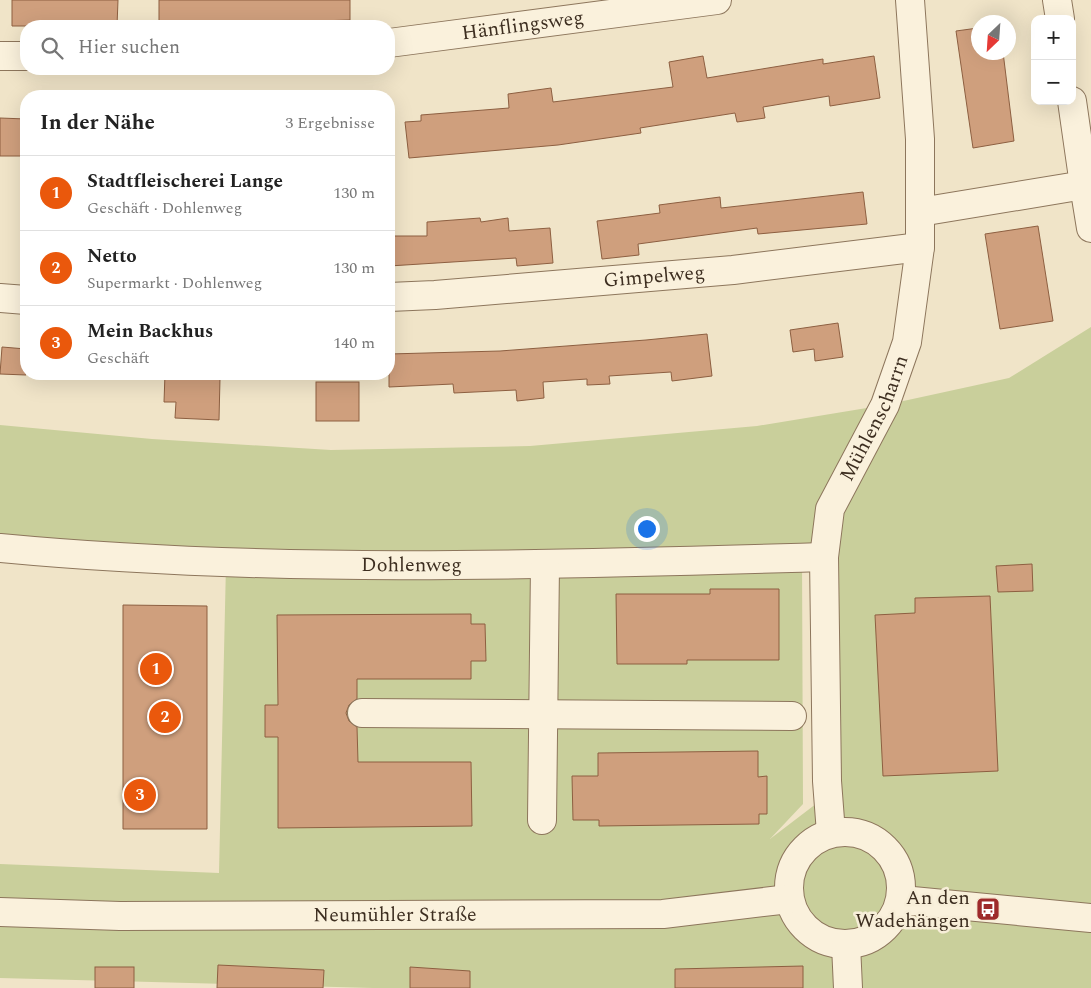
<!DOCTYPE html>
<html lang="de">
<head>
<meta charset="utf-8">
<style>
  :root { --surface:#fff; --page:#f6f6f6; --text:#222; --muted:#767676; --line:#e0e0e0; --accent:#ea580c }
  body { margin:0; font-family:Spectral,serif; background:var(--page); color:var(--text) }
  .controls { position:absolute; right:15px; top:15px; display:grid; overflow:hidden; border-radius:10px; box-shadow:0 5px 20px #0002 }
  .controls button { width:45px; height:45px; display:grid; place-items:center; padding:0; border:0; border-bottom:1px solid var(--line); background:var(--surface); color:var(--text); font:25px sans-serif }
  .compass { position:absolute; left:971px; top:15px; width:45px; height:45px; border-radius:50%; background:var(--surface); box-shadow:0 5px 20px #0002; rotate:205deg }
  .you { position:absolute; left:646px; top:528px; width:18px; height:18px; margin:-12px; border:4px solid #fff; border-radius:50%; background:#1a73e8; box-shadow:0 0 0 8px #1a73e833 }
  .badge { display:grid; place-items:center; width:32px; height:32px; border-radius:50%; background:var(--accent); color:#fff; font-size:16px; font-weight:700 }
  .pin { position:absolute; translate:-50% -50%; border:2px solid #fff; box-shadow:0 1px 5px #0006 }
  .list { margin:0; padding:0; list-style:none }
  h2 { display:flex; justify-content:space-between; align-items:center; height:65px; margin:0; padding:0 20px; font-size:21px }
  h2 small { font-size:16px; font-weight:400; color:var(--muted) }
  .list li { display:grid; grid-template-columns:32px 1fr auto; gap:15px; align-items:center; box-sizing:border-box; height:75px; padding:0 20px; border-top:1px solid var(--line) }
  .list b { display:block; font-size:19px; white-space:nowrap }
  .list p { margin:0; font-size:16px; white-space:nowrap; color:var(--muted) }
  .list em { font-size:16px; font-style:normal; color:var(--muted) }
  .icon { flex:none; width:28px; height:28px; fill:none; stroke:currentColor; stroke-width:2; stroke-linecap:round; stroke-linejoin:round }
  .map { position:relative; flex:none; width:1091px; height:988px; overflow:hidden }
  .search { position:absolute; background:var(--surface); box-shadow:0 5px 20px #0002; left:20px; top:20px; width:375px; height:55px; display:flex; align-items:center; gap:12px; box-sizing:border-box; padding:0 18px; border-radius:20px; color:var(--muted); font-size:19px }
  .panel { position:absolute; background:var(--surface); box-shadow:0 5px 20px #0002; left:20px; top:90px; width:375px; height:290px; border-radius:20px }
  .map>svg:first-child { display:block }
  .green { fill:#c9cf9b; fill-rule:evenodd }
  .building { fill:#cf9f7d; stroke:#8d5f41 }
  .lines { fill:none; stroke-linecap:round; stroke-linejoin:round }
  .minor-casing { stroke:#8d765c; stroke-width:30 }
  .minor { stroke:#faf1dc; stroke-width:28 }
  .labels { text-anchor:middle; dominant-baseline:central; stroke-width:5; stroke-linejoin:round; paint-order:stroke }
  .street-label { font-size:20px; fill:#3d2e20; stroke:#f7eed8 }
  .poi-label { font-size:20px; fill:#3d2e20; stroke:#f7eed8; text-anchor:end }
</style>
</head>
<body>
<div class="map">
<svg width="1091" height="988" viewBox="0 0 1091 988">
  <rect width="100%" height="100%" fill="#f0e4c8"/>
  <path class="green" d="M1091,327v661h-718l-373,-10v-114l219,9 7,-309 -226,-16v-123l152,14 179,11 199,-4 227,-20 128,-21 124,-27zM802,558h22l5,236 -59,45 33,-35z"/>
  <g class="building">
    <polygon points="12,0 118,0 117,26 12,26"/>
    <polygon points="159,0 350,0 350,20 159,26"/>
    <polygon points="978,28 978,52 1003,52 1014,141 973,148 956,31"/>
    <polygon points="703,56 707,78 823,59 823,64 874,56 880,98 830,106 829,96 763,107 765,118 737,122 735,113 640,128 641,133 558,145 409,158 405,122 421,121 421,115 509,108 508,94 551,88 553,102 673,87 669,62"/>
    <polygon points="0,118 26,119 26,156 0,156"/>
    <polygon points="863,192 867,224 758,234 757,228 638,244 639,255 602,259 597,221 660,213 659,205 720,197 721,208"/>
    <polygon points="480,218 481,222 508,218 509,231 550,228 553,263 517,266 516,258 389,266 389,236 427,236 427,222"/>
    <polygon points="1038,226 1053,321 1000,329 985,234"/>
    <polygon points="838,323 843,357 815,361 814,349 793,352 790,330"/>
    <polygon points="707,334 712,376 672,381 671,372 609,376 610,384 587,385 587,379 543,382 544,398 517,401 516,390 454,393 453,384 389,387 389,354 500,351 646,340"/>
    <polygon points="2,347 26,349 26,375 0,374"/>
    <polygon points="165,374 191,374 191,377 220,378 219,420 175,418 176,402 164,402"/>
    <rect x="316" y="382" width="43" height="39"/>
    <polygon points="1032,564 1033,591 998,592 996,566"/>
    <polygon points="710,589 779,589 779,660 687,660 687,664 617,664 616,594 710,594"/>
    <polygon points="990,596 998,771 883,776 875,615 915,613 915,598"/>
    <polygon points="123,605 207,606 207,829 123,829"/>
    <polygon points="471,614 471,624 485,624 486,661 471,661 471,679 357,679 357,699 349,705 346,713 349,721 357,727 358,762 471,762 472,826 278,828 278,737 265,737 265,705 278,705 277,615"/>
    <polygon points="758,751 758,777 767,776 767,814 759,814 759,824 599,826 599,820 573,820 572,776 598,776 598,753"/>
    <polygon points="218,965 324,970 323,988 217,988"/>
    <polygon points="803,966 803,988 675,988 675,969"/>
    <rect x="95" y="967" width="39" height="21"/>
    <polygon points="410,967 470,971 470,988 410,988"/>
  </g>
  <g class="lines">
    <g class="minor-casing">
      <g id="minor">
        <polyline points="1057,0 1060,19"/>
        <path id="s1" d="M389,43l328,-43"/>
        <polyline points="0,56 26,56"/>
        <polyline points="1084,185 1091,228"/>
        <polyline points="920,212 1084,185 1072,101"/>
        <path id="s2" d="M389,297l46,-2 298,-25 187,-23"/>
        <polyline points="0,298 26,300"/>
        <path id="s3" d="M0,548c274,26 549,17 824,9"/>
        <polyline points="362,713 792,716"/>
        <polyline points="542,820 545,565"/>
        <circle cx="845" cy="888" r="56"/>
        <path id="s4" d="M831,833l-4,-52 -3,-224 6,-48 55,-104 22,-63 13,-95v-108l-10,-139"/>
        <polyline points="902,900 1091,918"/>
        <path id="s5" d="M0,912l120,4 543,-2 126,-15"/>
        <polyline points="846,945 848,988"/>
      </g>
    </g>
    <use href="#minor" class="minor"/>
  </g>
  <defs>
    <g id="bus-square" transform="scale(1.25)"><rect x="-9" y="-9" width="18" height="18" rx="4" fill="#9e2a2b" stroke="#f7eed8"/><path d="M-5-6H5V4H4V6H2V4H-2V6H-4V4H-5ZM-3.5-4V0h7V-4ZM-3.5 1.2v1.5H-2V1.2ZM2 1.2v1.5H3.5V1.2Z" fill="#fff"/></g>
  </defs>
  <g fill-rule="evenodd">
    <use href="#bus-square" x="988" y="909"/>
  </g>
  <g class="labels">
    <g class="street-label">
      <text stroke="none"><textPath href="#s1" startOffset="135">Hänflingsweg</textPath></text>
      <text stroke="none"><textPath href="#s2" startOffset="266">Gimpelweg</textPath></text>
      <text stroke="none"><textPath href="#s4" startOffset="426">Mühlenscharrn</textPath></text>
      <text stroke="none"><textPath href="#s3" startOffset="412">Dohlenweg</textPath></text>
      <text stroke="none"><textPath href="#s5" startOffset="395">Neumühler Straße</textPath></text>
    </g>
    <g class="poi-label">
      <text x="970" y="898">An den<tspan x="970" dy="23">Wadehängen</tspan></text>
    </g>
  </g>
</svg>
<div class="controls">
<button>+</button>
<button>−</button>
</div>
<svg class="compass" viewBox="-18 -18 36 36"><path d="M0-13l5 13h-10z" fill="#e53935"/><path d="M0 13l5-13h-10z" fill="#767676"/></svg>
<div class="you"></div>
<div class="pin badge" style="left:156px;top:669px">1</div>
<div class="pin badge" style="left:165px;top:717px">2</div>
<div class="pin badge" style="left:140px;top:795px">3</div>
<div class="search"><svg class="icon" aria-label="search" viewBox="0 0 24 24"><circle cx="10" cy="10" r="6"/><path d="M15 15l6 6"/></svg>Hier suchen</div>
<section class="panel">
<h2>In der Nähe<small>3 Ergebnisse</small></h2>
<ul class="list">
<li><span class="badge">1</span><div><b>Stadtfleischerei Lange</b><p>Geschäft · Dohlenweg</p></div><em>130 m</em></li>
<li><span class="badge">2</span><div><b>Netto</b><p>Supermarkt · Dohlenweg</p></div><em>130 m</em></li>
<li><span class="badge">3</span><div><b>Mein Backhus</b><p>Geschäft</p></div><em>140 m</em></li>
</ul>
</section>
</div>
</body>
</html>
